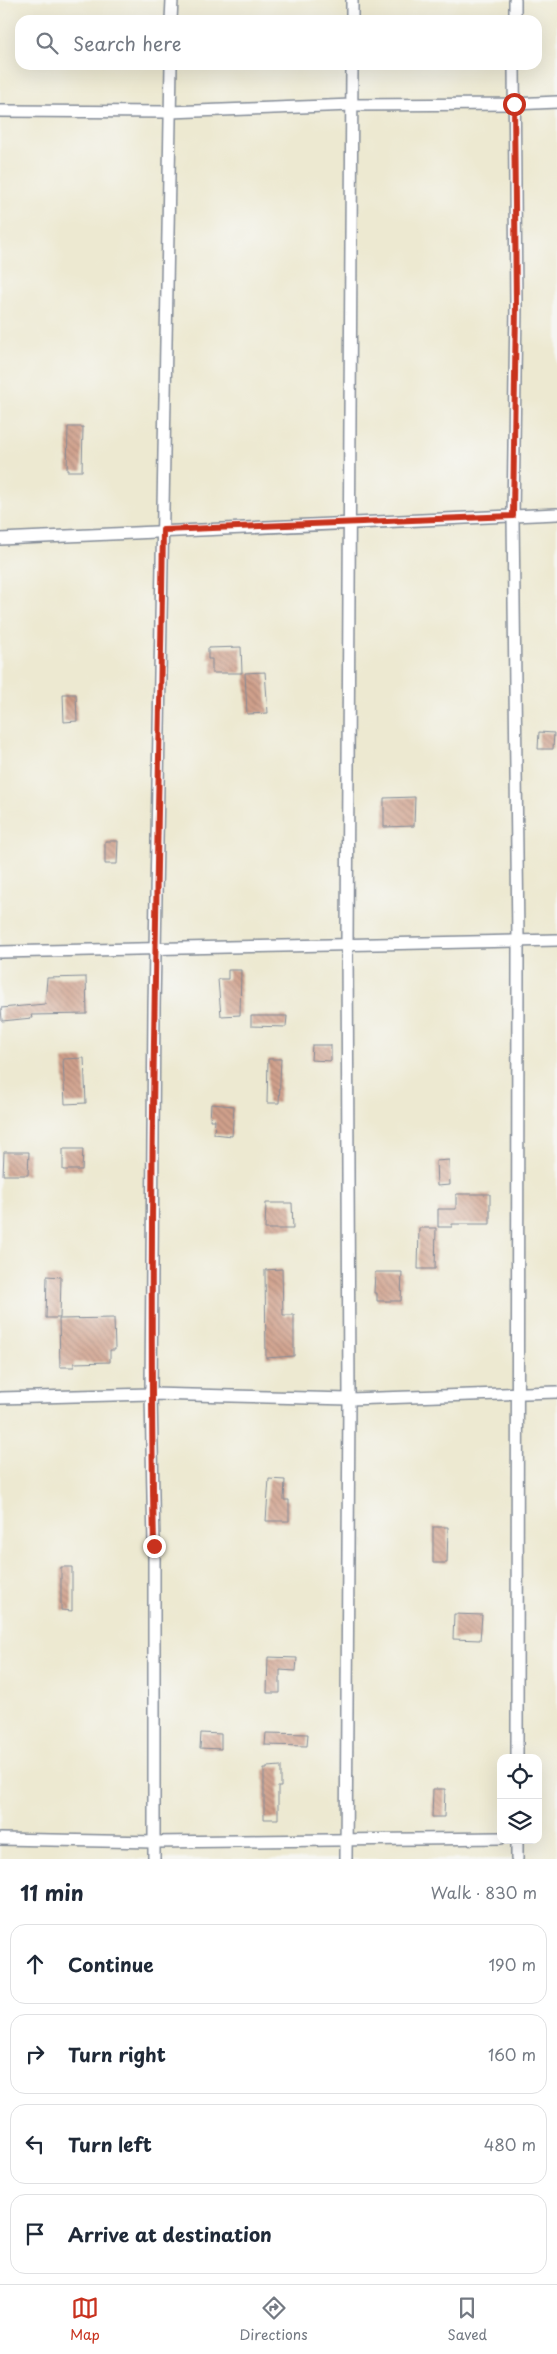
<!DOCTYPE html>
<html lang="en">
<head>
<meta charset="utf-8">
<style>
  :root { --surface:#fff; --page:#f2f2f3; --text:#1f2937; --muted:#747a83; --line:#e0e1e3; --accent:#c8321e }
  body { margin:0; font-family:"Playpen Sans",sans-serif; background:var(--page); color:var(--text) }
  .controls { position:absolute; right:15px; bottom:15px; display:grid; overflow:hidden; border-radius:10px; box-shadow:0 5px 20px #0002 }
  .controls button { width:45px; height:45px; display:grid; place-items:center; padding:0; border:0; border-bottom:1px solid var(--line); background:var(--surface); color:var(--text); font:25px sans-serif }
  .stop { position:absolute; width:15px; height:15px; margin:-11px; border:4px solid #c8321e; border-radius:50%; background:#fff }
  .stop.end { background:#c8321e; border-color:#fff; box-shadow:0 1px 5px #0008 }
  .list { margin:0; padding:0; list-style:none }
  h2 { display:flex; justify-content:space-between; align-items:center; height:65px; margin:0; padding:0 20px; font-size:21px }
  h2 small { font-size:16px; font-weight:400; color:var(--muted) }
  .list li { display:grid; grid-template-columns:32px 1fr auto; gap:15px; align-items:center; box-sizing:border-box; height:80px; margin:0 10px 10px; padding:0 10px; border:1px solid var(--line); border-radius:15px }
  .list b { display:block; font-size:19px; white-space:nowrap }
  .list em { font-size:16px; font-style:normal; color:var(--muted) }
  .icon { flex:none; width:28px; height:28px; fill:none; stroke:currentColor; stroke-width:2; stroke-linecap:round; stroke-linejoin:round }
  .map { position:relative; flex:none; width:557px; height:1859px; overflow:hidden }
  .search { position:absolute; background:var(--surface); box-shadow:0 5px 20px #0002; left:15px; right:15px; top:15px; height:55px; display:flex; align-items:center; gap:12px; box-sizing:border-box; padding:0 18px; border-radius:15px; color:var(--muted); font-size:19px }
  .sheet { height:425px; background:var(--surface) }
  nav { display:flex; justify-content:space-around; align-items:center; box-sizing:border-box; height:70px; border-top:1px solid var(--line); background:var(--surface); font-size:14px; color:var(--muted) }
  nav a { display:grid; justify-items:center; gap:2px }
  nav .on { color:var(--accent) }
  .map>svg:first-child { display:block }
  .building { fill:url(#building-back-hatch) }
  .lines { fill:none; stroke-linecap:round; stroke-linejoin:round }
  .street-casing { stroke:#848c98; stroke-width:14 }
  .street { stroke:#fff; stroke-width:11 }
  .route { stroke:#c8321e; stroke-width:6 }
</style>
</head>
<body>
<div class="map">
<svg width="557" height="1859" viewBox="0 0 557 1859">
  <defs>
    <pattern id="building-back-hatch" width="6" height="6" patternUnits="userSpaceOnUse" patternTransform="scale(1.25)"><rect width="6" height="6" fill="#d0a08b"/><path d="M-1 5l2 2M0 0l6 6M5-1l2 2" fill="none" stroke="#a88375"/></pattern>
  </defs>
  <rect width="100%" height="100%" fill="#f6f6f2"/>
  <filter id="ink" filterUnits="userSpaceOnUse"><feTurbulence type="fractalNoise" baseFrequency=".02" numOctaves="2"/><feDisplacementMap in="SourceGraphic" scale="10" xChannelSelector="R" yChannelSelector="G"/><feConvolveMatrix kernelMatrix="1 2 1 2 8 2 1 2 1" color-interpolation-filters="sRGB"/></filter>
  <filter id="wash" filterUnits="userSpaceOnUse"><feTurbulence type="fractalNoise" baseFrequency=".0096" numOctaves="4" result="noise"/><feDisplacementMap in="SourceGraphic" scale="20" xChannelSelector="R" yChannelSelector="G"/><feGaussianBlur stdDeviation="1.12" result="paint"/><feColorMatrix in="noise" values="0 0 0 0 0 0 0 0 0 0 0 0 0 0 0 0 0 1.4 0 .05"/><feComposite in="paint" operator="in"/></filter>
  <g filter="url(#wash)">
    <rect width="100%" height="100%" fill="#ede9d1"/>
    <g id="blocks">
      <g class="building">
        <polygon points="68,427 83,427 82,471 67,471"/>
        <polygon points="241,647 242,673 212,673 212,659 208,659 208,648"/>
        <polygon points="265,672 268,713 247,714 245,673"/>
        <polygon points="63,694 76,694 77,721 64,722"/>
        <polygon points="539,732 554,733 553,749 538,749"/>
        <polygon points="415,797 414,826 384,827 384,798"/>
        <polygon points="105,841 118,841 117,864 105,864"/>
        <polygon points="228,970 241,970 240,1015 221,1016 218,979 228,979"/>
        <polygon points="86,977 87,1014 31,1015 32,1018 2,1021 1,1008 45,1004 47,978"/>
        <polygon points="251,1016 287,1016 286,1027 251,1026"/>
        <polygon points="312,1045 331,1045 331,1061 311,1060"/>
        <polygon points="84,1058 86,1103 65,1104 63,1059"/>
        <polygon points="268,1059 281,1059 279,1103 267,1103"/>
        <polygon points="211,1104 234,1106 232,1136 214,1134 215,1120 210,1120"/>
        <polygon points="63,1149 83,1149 82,1170 63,1170"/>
        <polygon points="4,1152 29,1152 28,1175 3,1175"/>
        <polygon points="449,1160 450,1185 437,1186 436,1161"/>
        <polygon points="456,1194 490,1194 490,1224 452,1224 452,1227 438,1227 438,1209 456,1209"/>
        <polygon points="266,1203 292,1203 293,1229 265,1229"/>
        <polygon points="419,1228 436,1228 435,1269 418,1269"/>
        <polygon points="282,1269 283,1315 294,1315 294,1356 266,1358 265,1270"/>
        <polygon points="375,1272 402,1272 401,1301 377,1301 377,1293 374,1293"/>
        <polygon points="47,1276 61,1277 60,1318 46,1318"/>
        <polygon points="114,1318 115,1350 110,1350 110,1362 74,1363 74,1367 60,1367 59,1319"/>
        <polygon points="269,1479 285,1480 284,1500 289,1500 289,1521 266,1521"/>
        <polygon points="433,1527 448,1527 447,1563 433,1563"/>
        <polygon points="61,1567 72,1567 72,1611 61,1610"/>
        <polygon points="454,1614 482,1615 480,1640 453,1639"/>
        <polygon points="268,1657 297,1658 296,1671 280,1670 280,1693 267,1693"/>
        <polygon points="201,1733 221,1734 221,1749 200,1748"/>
        <polygon points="266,1733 308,1734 307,1746 265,1745"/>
        <polygon points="281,1766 281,1787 278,1787 278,1819 264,1819 264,1769 267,1769 267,1767"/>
        <polygon points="433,1789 445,1789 444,1817 432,1817"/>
      </g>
    </g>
  </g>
  <g filter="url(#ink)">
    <use href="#blocks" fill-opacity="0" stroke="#848c98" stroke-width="1"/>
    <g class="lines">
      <g class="street-casing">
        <g id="street">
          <polyline points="171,20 172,0"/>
          <polyline points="352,20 352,0"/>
          <polyline points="515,20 515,0"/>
          <polyline points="514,65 516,306 513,517 518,939 517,1758"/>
          <polyline points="0,111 170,112 352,105 514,104 557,102"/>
          <polyline points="0,539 557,514"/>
          <polyline points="0,952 557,940"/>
          <polyline points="0,1398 151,1394 349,1399 557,1392"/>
          <polyline points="0,1839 154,1842 501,1838"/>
          <polyline points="154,1859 154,1546 151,1394 154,1007 171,65"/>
          <polyline points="346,1859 349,1399 347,944 352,65"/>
          <polyline points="517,1859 517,1840"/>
        </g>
      </g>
      <use href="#street" class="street"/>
    </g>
  </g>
  <g class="lines" filter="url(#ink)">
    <path class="route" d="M154,1546c-7,-338 4,-677 9,-1016l350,-14 3,-210 -2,-202"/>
  </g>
</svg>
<div class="controls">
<button><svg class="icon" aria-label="locate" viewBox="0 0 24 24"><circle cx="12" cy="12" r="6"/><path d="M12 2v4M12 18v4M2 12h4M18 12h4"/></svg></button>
<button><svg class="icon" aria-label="layers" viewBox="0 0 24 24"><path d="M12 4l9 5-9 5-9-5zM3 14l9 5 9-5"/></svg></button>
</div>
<div class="stop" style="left:514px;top:104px"></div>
<div class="stop end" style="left:154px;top:1546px"></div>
<div class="search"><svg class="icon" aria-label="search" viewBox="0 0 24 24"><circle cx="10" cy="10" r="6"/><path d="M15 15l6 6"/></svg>Search here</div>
</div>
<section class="sheet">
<h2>11 min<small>Walk · 830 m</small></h2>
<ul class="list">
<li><svg class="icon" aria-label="ahead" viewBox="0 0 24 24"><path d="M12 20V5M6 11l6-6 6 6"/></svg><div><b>Continue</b></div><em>190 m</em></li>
<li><svg class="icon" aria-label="right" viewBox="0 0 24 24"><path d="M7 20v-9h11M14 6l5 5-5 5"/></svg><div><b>Turn right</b></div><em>160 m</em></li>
<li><svg class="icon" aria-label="left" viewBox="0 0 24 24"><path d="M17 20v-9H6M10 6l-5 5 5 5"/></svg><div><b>Turn left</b></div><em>480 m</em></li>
<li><svg class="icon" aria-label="arrive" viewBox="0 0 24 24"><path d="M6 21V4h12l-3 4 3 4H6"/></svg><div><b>Arrive at destination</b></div></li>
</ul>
</section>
<nav>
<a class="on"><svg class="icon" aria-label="map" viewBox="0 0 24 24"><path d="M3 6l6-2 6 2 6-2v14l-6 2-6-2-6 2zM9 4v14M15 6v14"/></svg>Map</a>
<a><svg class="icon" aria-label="directions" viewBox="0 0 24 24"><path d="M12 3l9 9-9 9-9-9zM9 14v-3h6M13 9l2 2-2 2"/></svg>Directions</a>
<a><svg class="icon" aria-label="saved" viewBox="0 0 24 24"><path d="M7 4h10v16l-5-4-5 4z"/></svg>Saved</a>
</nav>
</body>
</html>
